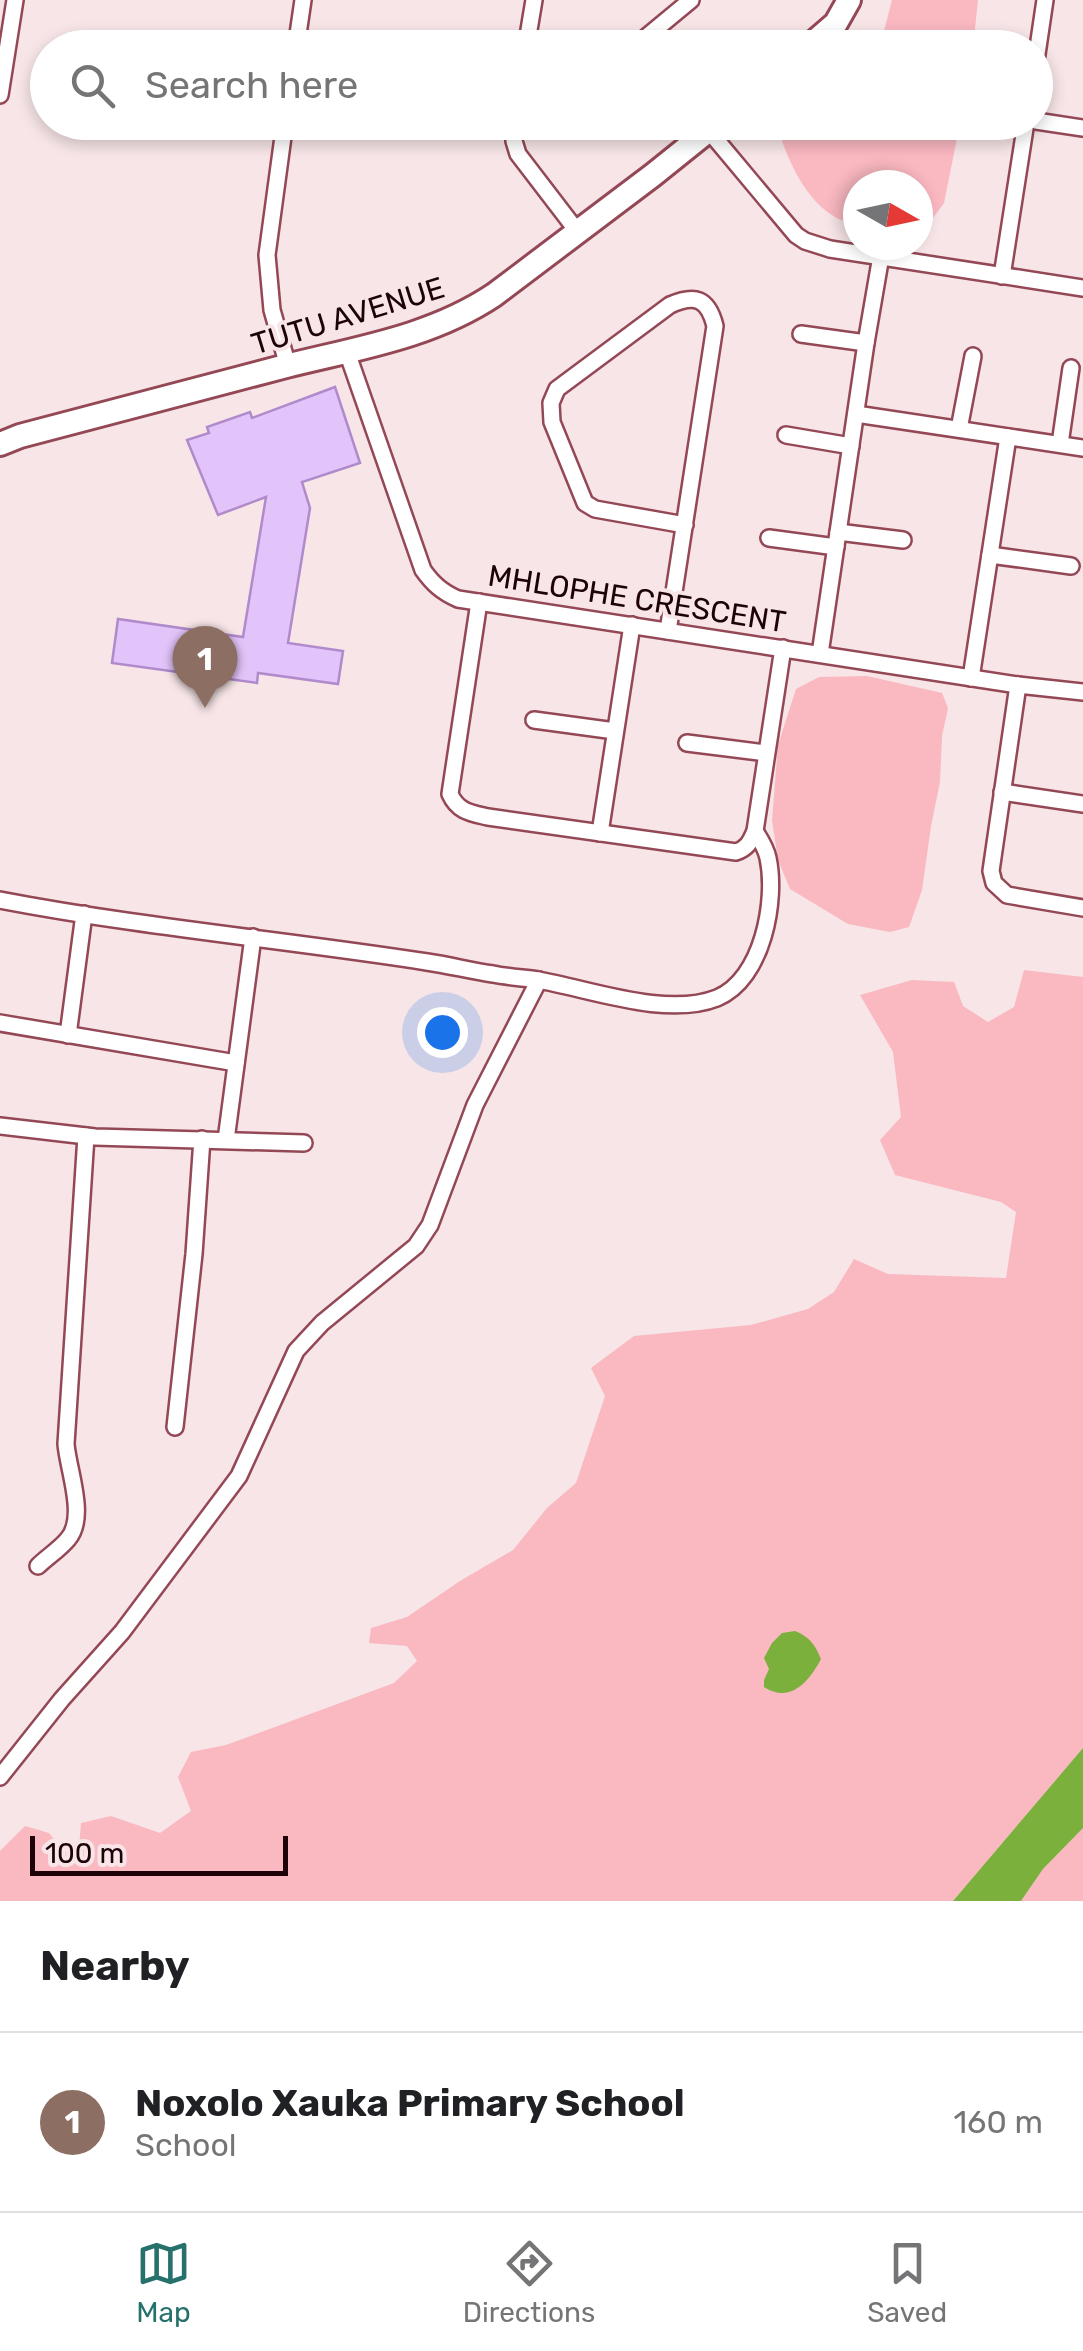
<!DOCTYPE html>
<html lang="en">
<head>
<meta charset="utf-8">
<style>
  :root { --surface:#fff; --page:#f6f6f6; --text:#202124; --muted:#757577; --line:#e0e0e0; --accent:#27716d }
  body { margin:0; font-family:Rubik,sans-serif; background:var(--page); color:var(--text) }
  .compass { position:absolute; left:843px; top:170px; width:90px; height:90px; border-radius:50%; background:var(--surface); box-shadow:0 5px 15px #0003; rotate:99deg }
  .scale { position:absolute; left:30px; bottom:25px; width:258px; box-sizing:border-box; padding-left:10px; border:5px solid #1d0207; border-top:0; font-size:28px; line-height:35px; white-space:nowrap; color:#1d0207; -webkit-text-stroke:8px #f7e5e7; paint-order:stroke }
  .you { position:absolute; left:442px; top:1032px; width:35px; height:35px; margin:-25px; border:8px solid #fff; border-radius:50%; background:#1a73e8; box-shadow:0 0 0 15px #1a73e833 }
  .badge { display:grid; place-items:center; width:65px; height:65px; border-radius:50%; background:var(--accent); color:#fff; font-size:32px; font-weight:700 }
  .pin { position:absolute; translate:-50% -82px; filter:drop-shadow(0 2px 5px #0008) }
  .pin::after { content:''; position:absolute; top:52px; width:35px; height:30px; background:inherit; clip-path:polygon(0 0,100% 0,50% 100%) }
  .list { margin:0; padding:0; list-style:none }
  h2 { display:flex; justify-content:space-between; align-items:center; height:130px; margin:0; padding:0 40px; font-size:42px }
  h2 small { font-size:32px; font-weight:400; color:var(--muted) }
  .list li { display:grid; grid-template-columns:65px 1fr auto; gap:30px; align-items:center; box-sizing:border-box; height:180px; padding:0 40px; border-top:2px solid var(--line) }
  .list b { display:block; font-size:38px; white-space:nowrap }
  .list p { margin:0; font-size:32px; white-space:nowrap; color:var(--muted) }
  .list em { font-size:32px; font-style:normal; color:var(--muted) }
  .icon { flex:none; width:55px; height:55px; fill:none; stroke:currentColor; stroke-width:2; stroke-linecap:round; stroke-linejoin:round }
  .map { position:relative; flex:none; width:1083px; height:1901px; overflow:hidden }
  .search { position:absolute; background:var(--surface); box-shadow:0 5px 15px #0003; left:30px; right:30px; top:30px; height:110px; display:flex; align-items:center; gap:25px; box-sizing:border-box; padding:0 35px; border-radius:55px; color:var(--muted); font-size:38px }
  .sheet { height:310px; background:var(--surface) }
  nav { display:flex; justify-content:space-around; align-items:center; box-sizing:border-box; height:140px; border-top:2px solid var(--line); background:var(--surface); font-size:28px; color:var(--muted) }
  nav a { display:grid; justify-items:center; gap:5px }
  nav .on { color:var(--accent) }
  .map>svg:first-child { display:block }
  .green { fill:#fab8c1 }
  .water { fill:#7bb03c }
  .building { fill:#e3c4fa; stroke:#b08acb; stroke-width:2.5 }
  .lines { fill:none; stroke-linecap:round; stroke-linejoin:round }
  .street-casing { stroke:#944855; stroke-width:20 }
  .secondary-casing { stroke:#944855; stroke-width:28 }
  .street { stroke:#fff; stroke-width:15 }
  .secondary { stroke:#fff; stroke-width:22 }
  .labels { text-anchor:middle; dominant-baseline:central; stroke-width:8; stroke-linejoin:round; paint-order:stroke }
  .street-label { font-size:30px; fill:#1d0207; stroke:#f7e5e7 }
</style>
</head>
<body>
<div class="map">
<svg width="1083" height="1901" viewBox="0 0 1083 1901">
  <rect width="100%" height="100%" fill="#f7e5e7"/>
  <g class="green">
    <polygon points="892,0 978,0 973,47 872,47 882,39"/>
    <path d="M790,123h170l-16,80 -11,15 -15,2v-35h-60v38c-8,-1 -17,-2 -23,-6 -29,-17 -46,-54 -56,-85z"/>
    <polygon points="867,676 942,693 948,708 942,736 940,782 931,826 922,890 909,927 890,932 848,924 790,889 778,860 772,820 778,745 796,689 819,677"/>
    <polygon points="1024,970 1083,977 1083,1748 953,1901 0,1901 0,1851 25,1826 49,1833 64,1852 79,1848 81,1823 111,1816 160,1833 191,1811 178,1777 191,1752 226,1745 394,1683 417,1661 407,1646 369,1643 371,1628 407,1617 460,1581 513,1550 547,1508 576,1483 605,1396 591,1368 634,1336 751,1325 808,1309 834,1292 854,1259 888,1274 1006,1278 1016,1212 1001,1202 895,1175 880,1140 901,1117 893,1052 860,995 912,980 954,982 963,1006 988,1022 1014,1007"/>
    <polygon points="1083,1828 1083,1901 1021,1901 1043,1869"/>
  </g>
  <g class="water">
    <path d="M795,1631c15,6 20,14 26,28 -12,23 -31,45 -57,28v-7l5,-11 -5,-11 8,-15 10,-10z"/>
    <polygon points="1083,1748 1083,1828 1043,1869 1021,1901 953,1901"/>
  </g>
  <polygon class="building" points="335,387 360,463 302,482 310,508 288,643 343,651 338,684 258,673 257,683 112,663 118,619 243,637 266,497 218,515 187,440 209,433 207,427 250,412 252,418"/>
  <g class="lines">
    <g class="street-casing">
      <g id="street">
        <polyline points="296,48 303,0"/>
        <polyline points="526,48 534,0"/>
        <polyline points="633,48 691,0"/>
        <polyline points="1036,61 1045,0"/>
        <polyline points="0,95 15,0"/>
        <polyline points="1036,121 1083,128"/>
        <polyline points="285,122 267,255 272,310 288,366"/>
        <polyline points="516,122 514,141 518,154 577,231"/>
        <polyline points="709,131 796,235 805,241 830,249 1083,288"/>
        <polyline points="1002,276 1026,122"/>
        <polyline points="801,334 866,343"/>
        <path d="M347,352l76,218c10,14 19,22 35,29l560,86 65,7"/>
        <polyline points="856,414 1083,448"/>
        <polyline points="959,429 973,356"/>
        <polyline points="786,435 851,446"/>
        <polyline points="1060,444 1071,368"/>
        <polyline points="838,532 903,540"/>
        <polyline points="769,538 836,547"/>
        <polyline points="990,555 1071,566"/>
        <path d="M479,602l-29,192c8,18 21,19 38,23l248,35c12,-4 14,-10 19,-21l28,-183"/>
        <path d="M668,631l47,-305c-7,-28 -20,-32 -45,-21l-113,84 -6,14 1,19 33,81 10,6 90,16"/>
        <polyline points="820,654 866,343 881,256"/>
        <polyline points="971,678 1008,437"/>
        <polyline points="1018,685 991,871 994,883 1007,895 1083,908"/>
        <polyline points="534,720 615,731"/>
        <polyline points="687,743 766,753"/>
        <polyline points="1002,792 1083,804"/>
        <polyline points="600,833 632,625"/>
        <path d="M0,900c141,27 285,40 427,62 22,3 44,9 66,12 15,3 31,4 45,6 52,9 128,38 179,18 46,-19 60,-98 51,-140 -2,-10 -8,-19 -13,-27"/>
        <polyline points="0,1023 236,1063"/>
        <polyline points="68,1035 84,914"/>
        <polyline points="0,1126 95,1137 304,1143"/>
        <polyline points="226,1140 253,937"/>
        <polyline points="175,1427 194,1254 202,1139"/>
        <path d="M38,1566c9,-9 22,-17 30,-27 19,-22 0,-69 -2,-95l20,-308"/>
        <polyline points="0,1777 62,1699 122,1632 239,1476 296,1351 322,1323 416,1246 430,1225 475,1105 539,980"/>
      </g>
    </g>
    <g class="secondary-casing">
      <g id="secondary">
        <polyline points="807,48 836,23 849,0"/>
        <path d="M0,444l20,-8c89,-23 177,-47 266,-70 72,-18 145,-29 208,-71l159,-120 66,-53"/>
      </g>
    </g>
    <use href="#street" class="street"/>
    <use href="#secondary" class="secondary"/>
  </g>
  <g class="labels">
    <g class="street-label">
      <text transform="translate(348 316) rotate(-17)">TUTU AVENUE</text>
      <text transform="translate(637 599) rotate(9)">MHLOPHE CRESCENT</text>
    </g>
  </g>
</svg>
<svg class="compass" viewBox="-18 -18 36 36"><path d="M0-13l5 13h-10z" fill="#e53935"/><path d="M0 13l5-13h-10z" fill="#757577"/></svg>
<div class="scale">100 m</div>
<div class="you"></div>
<div class="pin badge" style="left:205px;top:708px;background:#8d6e63">1</div>
<div class="search"><svg class="icon" aria-label="search" viewBox="0 0 24 24"><circle cx="10" cy="10" r="6"/><path d="M15 15l6 6"/></svg>Search here</div>
</div>
<section class="sheet">
<h2>Nearby<small></small></h2>
<ul class="list">
<li><span class="badge" style="background:#8d6e63">1</span><div><b>Noxolo Xauka Primary School</b><p>School</p></div><em>160 m</em></li>
</ul>
</section>
<nav>
<a class="on"><svg class="icon" aria-label="map" viewBox="0 0 24 24"><path d="M3 6l6-2 6 2 6-2v14l-6 2-6-2-6 2zM9 4v14M15 6v14"/></svg>Map</a>
<a><svg class="icon" aria-label="directions" viewBox="0 0 24 24"><path d="M12 3l9 9-9 9-9-9zM9 14v-3h6M13 9l2 2-2 2"/></svg>Directions</a>
<a><svg class="icon" aria-label="saved" viewBox="0 0 24 24"><path d="M7 4h10v16l-5-4-5 4z"/></svg>Saved</a>
</nav>
</body>
</html>
